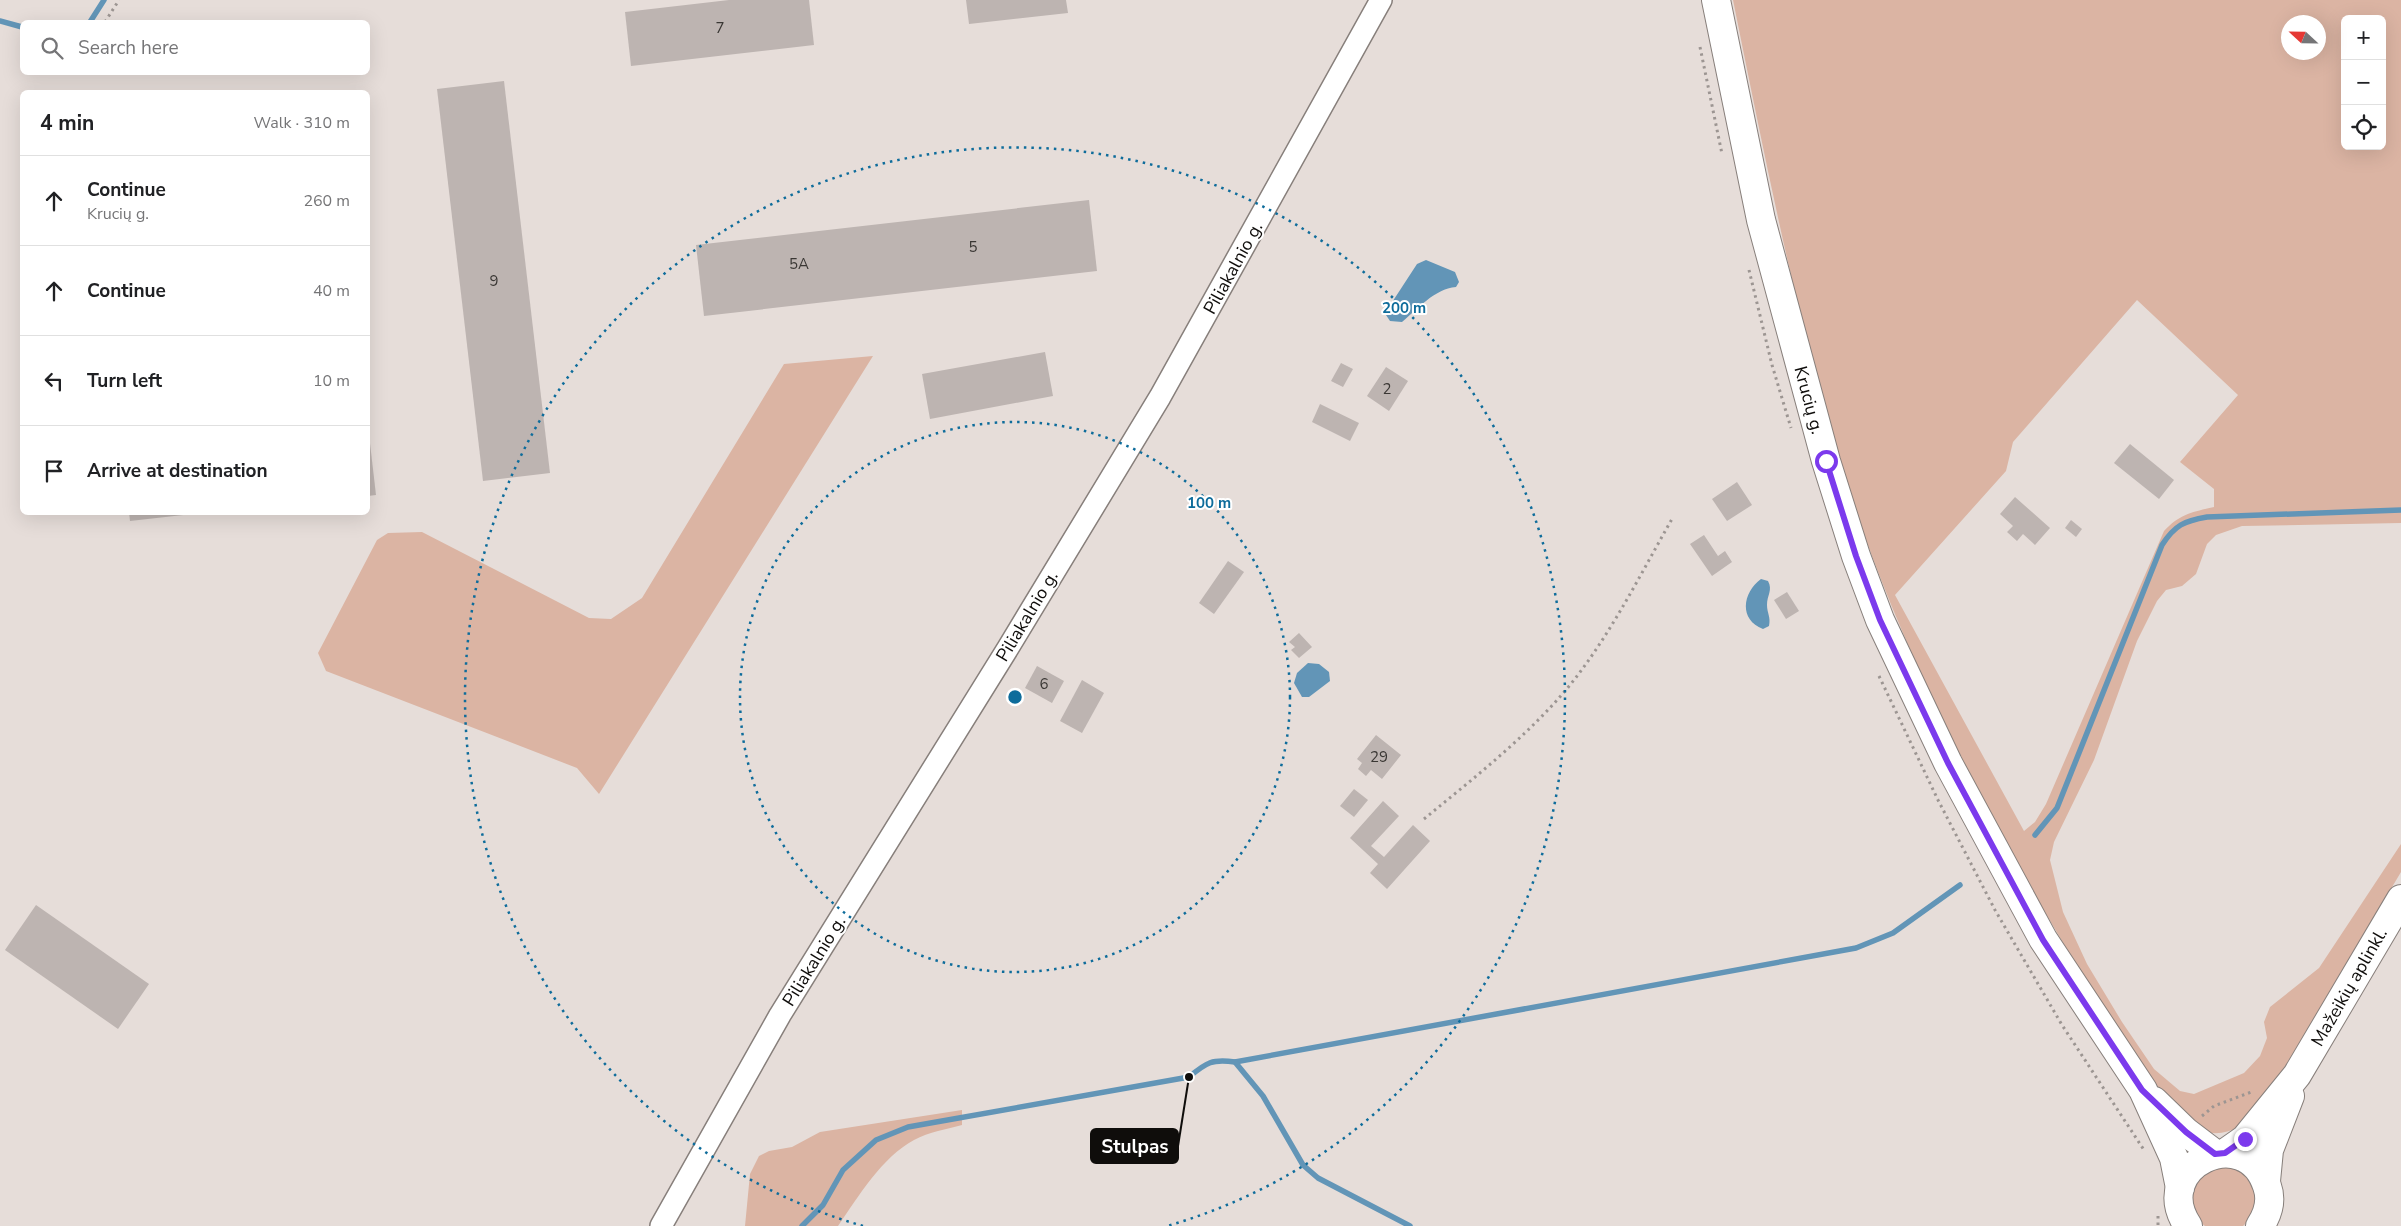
<!DOCTYPE html>
<html lang="en">
<head>
<meta charset="utf-8">
<style>
  :root { --surface:#fff; --page:#f2f2f2; --text:#202124; --muted:#757577; --line:#e0e0e0 }
  body { margin:0; font-family:"Nunito Sans",sans-serif; background:var(--page); color:var(--text) }
  .controls { position:absolute; right:15px; top:15px; display:grid; overflow:hidden; border-radius:8px; box-shadow:0 5px 20px #0002 }
  .controls button { width:45px; height:45px; display:grid; place-items:center; padding:0; border:0; border-bottom:1px solid var(--line); background:var(--surface); color:var(--text); font:25px sans-serif }
  .compass { position:absolute; left:2281px; top:15px; width:45px; height:45px; border-radius:50%; background:var(--surface); box-shadow:0 5px 20px #0002; rotate:292deg }
  .stop { position:absolute; width:15px; height:15px; margin:-11px; border:4px solid #7c3aed; border-radius:50%; background:#fff }
  .stop.end { background:#7c3aed; border-color:#fff; box-shadow:0 1px 5px #0008 }
  .list { margin:0; padding:0; list-style:none }
  h2 { display:flex; justify-content:space-between; align-items:center; height:65px; margin:0; padding:0 20px; font-size:21px }
  h2 small { font-size:16px; font-weight:400; color:var(--muted) }
  .list li { display:grid; grid-template-columns:32px 1fr auto; gap:15px; align-items:center; box-sizing:border-box; height:90px; padding:0 20px; border-top:1px solid var(--line) }
  .list b { display:block; font-size:19px; white-space:nowrap }
  .list p { margin:0; font-size:16px; white-space:nowrap; color:var(--muted) }
  .list em { font-size:16px; font-style:normal; color:var(--muted) }
  .icon { flex:none; width:28px; height:28px; fill:none; stroke:currentColor; stroke-width:2; stroke-linecap:round; stroke-linejoin:round }
  .map { position:relative; flex:none; width:2401px; height:1226px; overflow:hidden }
  .search { position:absolute; background:var(--surface); box-shadow:0 5px 20px #0002; left:20px; top:20px; width:350px; height:55px; display:flex; align-items:center; gap:12px; box-sizing:border-box; padding:0 18px; border-radius:8px; color:var(--muted); font-size:19px }
  .panel { position:absolute; background:var(--surface); box-shadow:0 5px 20px #0002; left:20px; top:90px; width:350px; height:425px; border-radius:8px }
  .map>svg:first-child { display:block }
  .green { fill:#dbb4a3; fill-rule:evenodd }
  .water { fill:#6295b7 }
  .lines { fill:none; stroke-linecap:round; stroke-linejoin:round }
  .stream { stroke:#6295b7; stroke-width:5.5 }
  .building { fill:#bdb4b1 }
  .minor-casing { stroke:#877f7b; stroke-width:24 }
  .primary-casing { stroke:#877f7b; stroke-width:30 }
  .path { stroke:#9c9592; stroke-width:3; stroke-dasharray:2.5 4; stroke-linecap:butt }
  .minor { stroke:#fff; stroke-width:21 }
  .primary { stroke:#fff; stroke-width:28 }
  .route { stroke:#7c3aed; stroke-width:6 }
  .ring { fill:none; stroke:#0e6c9b; stroke-width:2.5; stroke-dasharray:2.5 5 }
  .labels { text-anchor:middle; dominant-baseline:central; stroke-width:4; stroke-linejoin:round; paint-order:stroke }
  .number-label { font-size:15px; fill:#3a3734 }
  .street-label { font-size:18px; fill:#0f0d0b; stroke:#fff }
  .centre { fill:#0e6c9b; stroke:#fff; stroke-width:2.5 }
  .ring-label { font-size:15px; text-anchor:middle; font-weight:bold; fill:#0e6c9b; stroke:#fff; stroke-width:4; stroke-linejoin:round; paint-order:stroke }
  .leader { fill:none; stroke:#0f0d0b; stroke-width:2 }
  .callout-dot { fill:#0f0d0b; stroke:#fff; stroke-width:2 }
  .callout { fill:#0f0d0b; stroke:#0f0d0b; stroke-width:2 }
  .callout-label { font-size:19px; text-anchor:middle; font-weight:bold; fill:#fff }
</style>
</head>
<body>
<div class="map">
<svg width="2401" height="1226" viewBox="0 0 2401 1226">
  <rect width="100%" height="100%" fill="#e6ddd9"/>
  <g class="green">
    <path d="M1733,0h668v523l-159,3 -26,9 -9,9 -11,30 -14,12 -16,4 -9,11 -20,40 -43,119 -40,82 -4,18 13,52 24,52 35,58 32,47 26,22 14,3 50,-21 16,-17 7,-18 -3,-16 6,-15 49,-39 82,-124v28l-144,242c-13,13 -35,24 -53,17 -6,-3 -11,-9 -15,-13 -39,-32 -65,-76 -91,-118 -104,-167 -195,-341 -256,-529 -9,-29 -16,-59 -24,-88 -34,-126 -59,-255 -85,-383zM2345,19h37v127h-37zM2288,22h30v30h-30zM2137,300l101,95 -58,67 34,27v18c-22,5 -34,7 -50,24l-118,273 -11,18 -11,9 -129,-236 111,-124 7,-29z"/>
    <polygon points="873,356 599,794 577,768 326,671 318,653 377,540 388,533 422,532 589,618 611,619 642,598 784,364"/>
    <path d="M962,1110v15c-15,4 -33,7 -48,15 -32,17 -56,57 -76,86h-93l5,-52 9,-18 10,-5 23,-4 28,-15z"/>
    <path d="M2231,1166c5,3 13,6 17,10 13,14 9,39 -5,50h-38c-19,-13 -18,-50 6,-58 6,-2 14,-1 20,-2z"/>
  </g>
  <g class="water">
    <path d="M1426,260l29,12 4,10 -3,5c-22,2 -38,22 -54,35l-12,-1 -4,-6 1,-5 30,-46z"/>
    <path d="M1761,579l7,2c5,9 -1,14 -1,24 0,8 4,12 2,21l-6,3c-24,-9 -21,-36 -2,-50z"/>
    <polygon points="1308,663 1319,664 1329,672 1330,681 1309,697 1302,697 1294,683 1297,673"/>
  </g>
  <g class="lines">
    <g class="stream">
      <polyline points="0,21 22,27"/>
      <polyline points="90,22 104,0"/>
      <path d="M2035,835l22,-27 105,-263c13,-20 22,-24 45,-28l194,-7"/>
      <polyline points="1235,1062 1856,948 1893,933 1960,885"/>
      <path d="M802,1226l21,-21 20,-35 33,-30 32,-13 281,-50c18,-15 23,-18 46,-15l28,34 40,69 15,13 92,48"/>
    </g>
  </g>
  <g class="building">
    <polygon points="729,0 809,0 814,45 631,66 625,12"/>
    <polygon points="966,0 1066,0 1068,13 969,24"/>
    <polygon points="504,81 550,473 483,481 437,89"/>
    <polygon points="1089,200 1097,271 704,316 696,245"/>
    <polygon points="1045,352 1053,396 930,419 922,374"/>
    <polygon points="1341,363 1353,369 1343,387 1331,381"/>
    <polygon points="1386,367 1408,381 1389,411 1367,396"/>
    <polygon points="1320,404 1359,423 1350,441 1312,422"/>
    <polygon points="368,426 376,495 368,496"/>
    <polygon points="2130,444 2174,480 2159,499 2114,463"/>
    <polygon points="1737,482 1752,505 1727,521 1712,499"/>
    <polygon points="2015,497 2050,528 2035,545 2023,534 2017,541 2007,532 2013,526 2000,514"/>
    <polygon points="129,512 192,512 192,514 130,521"/>
    <polygon points="2071,520 2082,529 2076,537 2065,528"/>
    <polygon points="1704,535 1718,556 1725,551 1732,562 1712,576 1690,544"/>
    <polygon points="1228,561 1244,572 1214,614 1199,603"/>
    <polygon points="1787,592 1799,611 1786,619 1774,600"/>
    <polygon points="1299,633 1312,647 1299,658 1291,650 1295,647 1289,642"/>
    <polygon points="1037,666 1064,681 1052,703 1025,688"/>
    <polygon points="1082,680 1104,693 1082,733 1060,721"/>
    <polygon points="1376,735 1401,755 1382,779 1371,770 1366,776 1358,769 1362,763 1357,759"/>
    <polygon points="1354,789 1368,800 1354,817 1340,806"/>
    <polygon points="1383,801 1399,816 1371,846 1384,857 1413,825 1430,841 1387,889 1370,873 1378,864 1350,838"/>
    <polygon points="36,905 149,984 118,1029 5,950"/>
  </g>
  <g class="lines">
    <g class="minor-casing">
      <polyline id="minor" points="661,1226 780,1015 1008,648 1160,397 1381,0"/>
    </g>
    <g class="primary-casing">
      <g id="primary">
        <polyline points="1716,0 1761,220 1826,461 1856,556 1880,620 1948,763 2043,939 2143,1090 2174,1158 2180,1188"/>
        <polyline points="2154,1101 2186,1132 2215,1154"/>
        <polyline points="2225,1153 2245,1139 2297,1075 2401,899"/>
        <polyline points="2266,1181 2269,1150 2290,1096"/>
        <path d="M2188,1226c-40,-60 58,-106 79,-40 5,14 1,28 -7,40"/>
      </g>
    </g>
    <g class="path">
      <polyline points="105,22 119,0"/>
      <polyline points="1700,47 1722,154"/>
      <polyline points="1749,270 1772,365 1791,428"/>
      <polyline points="1879,676 1938,800 1995,910 2062,1025 2144,1150"/>
      <path d="M1424,819c51,-42 104,-83 146,-134 41,-51 70,-110 102,-166"/>
      <polyline points="2202,1116 2214,1106 2254,1091"/>
      <polyline points="2158,1216 2158,1226"/>
    </g>
    <use href="#minor" class="minor"/>
    <use href="#primary" class="primary"/>
  </g>
  <g class="lines">
    <polyline class="route" points="1826,461 1856,556 1880,620 1948,763 2043,940 2142,1090 2186,1132 2215,1154 2225,1153 2245,1139"/>
  </g>
  <g class="ring">
    <circle cx="1015" cy="697" r="275"/>
    <path d="M863 1226A550 550 0 1 1 1167 1226"/>
  </g>
  <g class="labels">
    <g class="number-label">
      <text x="720" y="28">7</text>
      <text x="973" y="247">5</text>
      <text x="799" y="264">5A</text>
      <text x="494" y="281">9</text>
      <text x="1387" y="389">2</text>
      <text x="1044" y="684">6</text>
      <text x="1379" y="757">29</text>
    </g>
    <g class="street-label">
      <text transform="translate(1233 268) rotate(-61)">Piliakalnio g.</text>
      <text transform="translate(1809 400) rotate(75)">Krucių g.</text>
      <text transform="translate(1027 616) rotate(-59)">Piliakalnio g.</text>
      <text transform="translate(814 961) rotate(-58)">Piliakalnio g.</text>
      <text transform="translate(2349 987) rotate(-60)">Mažeikių aplinkl.</text>
    </g>
  </g>
  <circle cx="1015" cy="697" r="8" class="centre"/>
  <g class="ring-label">
    <text x="1404" y="313">200 m</text>
    <text x="1209" y="508">100 m</text>
  </g>
  <path class="leader" d="M1189 1077L1178 1146"/>
  <circle class="callout-dot" cx="1189" cy="1077" r="5"/>
  <rect class="callout" x="1091" y="1129" width="87" height="34" rx="5"/>
  <g class="callout-label">
    <text x="1135" y="1153">Stulpas</text>
  </g>
</svg>
<div class="controls">
<button>+</button>
<button>−</button>
<button><svg class="icon" aria-label="locate" viewBox="0 0 24 24"><circle cx="12" cy="12" r="6"/><path d="M12 2v4M12 18v4M2 12h4M18 12h4"/></svg></button>
</div>
<svg class="compass" viewBox="-18 -18 36 36"><path d="M0-13l5 13h-10z" fill="#e53935"/><path d="M0 13l5-13h-10z" fill="#757577"/></svg>
<div class="stop" style="left:1826px;top:461px"></div>
<div class="stop end" style="left:2245px;top:1139px"></div>
<div class="search"><svg class="icon" aria-label="search" viewBox="0 0 24 24"><circle cx="10" cy="10" r="6"/><path d="M15 15l6 6"/></svg>Search here</div>
<section class="panel">
<h2>4 min<small>Walk · 310 m</small></h2>
<ul class="list">
<li><svg class="icon" aria-label="ahead" viewBox="0 0 24 24"><path d="M12 20V5M6 11l6-6 6 6"/></svg><div><b>Continue</b><p>Krucių g.</p></div><em>260 m</em></li>
<li><svg class="icon" aria-label="ahead" viewBox="0 0 24 24"><path d="M12 20V5M6 11l6-6 6 6"/></svg><div><b>Continue</b></div><em>40 m</em></li>
<li><svg class="icon" aria-label="left" viewBox="0 0 24 24"><path d="M17 20v-9H6M10 6l-5 5 5 5"/></svg><div><b>Turn left</b></div><em>10 m</em></li>
<li><svg class="icon" aria-label="arrive" viewBox="0 0 24 24"><path d="M6 21V4h12l-3 4 3 4H6"/></svg><div><b>Arrive at destination</b></div></li>
</ul>
</section>
</div>
</body>
</html>
